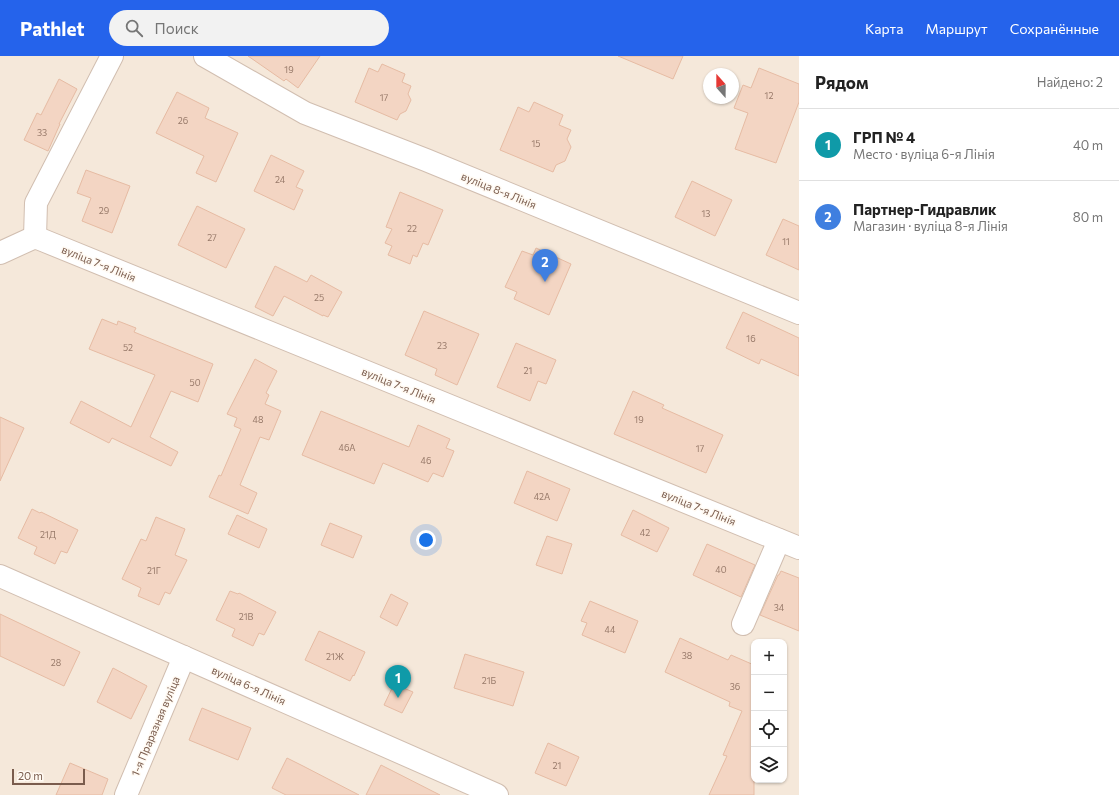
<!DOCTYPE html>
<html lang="ru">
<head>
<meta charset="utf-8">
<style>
  :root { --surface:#fff; --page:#f2f2f2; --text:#222; --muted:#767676; --line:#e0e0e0; --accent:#2563eb }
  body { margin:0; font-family:Commissioner,sans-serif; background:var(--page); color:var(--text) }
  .controls { position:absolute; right:12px; bottom:12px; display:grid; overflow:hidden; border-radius:8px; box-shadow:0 1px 3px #0004 }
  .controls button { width:36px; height:36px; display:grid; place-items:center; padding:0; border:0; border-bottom:1px solid var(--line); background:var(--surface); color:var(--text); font:20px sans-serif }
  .compass { position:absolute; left:703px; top:12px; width:36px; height:36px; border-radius:50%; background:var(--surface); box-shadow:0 1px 3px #0004; rotate:339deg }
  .scale { position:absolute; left:12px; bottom:10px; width:73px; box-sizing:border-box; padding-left:4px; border:2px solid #7a5c4d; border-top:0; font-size:11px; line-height:14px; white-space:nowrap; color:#7a5c4d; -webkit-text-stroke:3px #fffaf3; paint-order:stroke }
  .you { position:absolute; left:426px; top:484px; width:14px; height:14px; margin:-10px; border:3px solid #fff; border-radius:50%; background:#1a73e8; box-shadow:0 0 0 6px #1a73e833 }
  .badge { display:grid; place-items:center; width:26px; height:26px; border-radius:50%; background:var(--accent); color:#fff; font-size:13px; font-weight:700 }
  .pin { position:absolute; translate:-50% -33px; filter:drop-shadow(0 1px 2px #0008) }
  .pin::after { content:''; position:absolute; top:21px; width:14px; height:12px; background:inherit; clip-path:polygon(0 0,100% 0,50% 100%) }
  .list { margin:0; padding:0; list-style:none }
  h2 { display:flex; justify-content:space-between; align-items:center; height:52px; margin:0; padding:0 16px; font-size:17px }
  h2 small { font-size:13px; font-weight:400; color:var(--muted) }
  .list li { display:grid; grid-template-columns:26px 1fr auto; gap:12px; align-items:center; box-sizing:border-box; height:72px; padding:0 16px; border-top:1px solid var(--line) }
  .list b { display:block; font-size:15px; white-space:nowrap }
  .list p { margin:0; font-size:13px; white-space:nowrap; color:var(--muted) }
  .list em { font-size:13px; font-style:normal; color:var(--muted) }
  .icon { flex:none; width:22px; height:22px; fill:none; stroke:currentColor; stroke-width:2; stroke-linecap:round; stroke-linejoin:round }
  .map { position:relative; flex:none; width:799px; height:739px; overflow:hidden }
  header { display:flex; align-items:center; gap:24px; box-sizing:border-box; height:56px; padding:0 20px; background:var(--accent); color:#fff }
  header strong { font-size:19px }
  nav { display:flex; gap:22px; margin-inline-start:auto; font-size:14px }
  .search { width:280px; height:36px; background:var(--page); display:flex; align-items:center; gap:10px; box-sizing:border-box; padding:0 14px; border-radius:22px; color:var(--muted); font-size:15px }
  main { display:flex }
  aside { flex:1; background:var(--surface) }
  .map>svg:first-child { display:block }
  .residential { fill:#f5e8da; fill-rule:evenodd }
  .building { fill:#f3d5c3; stroke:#e6bba3 }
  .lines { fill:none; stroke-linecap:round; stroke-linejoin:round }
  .minor-casing { stroke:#d1beb0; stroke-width:24 }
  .minor { stroke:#fff; stroke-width:22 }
  .labels { text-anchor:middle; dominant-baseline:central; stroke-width:3; stroke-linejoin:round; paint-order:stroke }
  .number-label { font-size:9px; fill:#987a6a }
  .street-label { font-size:11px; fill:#7a5c4d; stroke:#fffaf3 }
</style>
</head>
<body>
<header>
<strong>Pathlet</strong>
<div class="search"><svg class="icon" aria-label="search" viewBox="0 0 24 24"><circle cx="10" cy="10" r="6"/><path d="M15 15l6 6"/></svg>Поиск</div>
<nav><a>Карта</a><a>Маршрут</a><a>Сохранённые</a></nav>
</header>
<main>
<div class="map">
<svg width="799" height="739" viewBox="0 0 799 739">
  <rect width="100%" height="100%" fill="#fdf6ec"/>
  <path class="residential" d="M0,0h799v739h-799zM709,18h24v24h-24zM754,586h30v138h-30z"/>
  <g class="building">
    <polygon points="248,0 320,0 298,32 286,23 284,25"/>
    <polygon points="618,0 683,0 673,23"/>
    <polygon points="382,8 405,18 402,26 411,30 408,38 411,44 406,55 400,58 397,64 355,46 369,12 378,16"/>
    <polygon points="759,12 799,28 799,46 776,107 735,93 748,57 734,52 743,29 751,32"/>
    <polygon points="59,23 77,33 59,68 60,68 48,95 24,84 37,57 41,59"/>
    <polygon points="177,36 209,52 205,62 238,77 216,126 196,117 204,100 156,77"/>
    <polygon points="534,46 563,59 559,69 571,74 567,83 571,91 565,105 556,109 553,116 500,94 518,51 529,56"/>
    <polygon points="271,99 304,115 296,131 303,134 294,154 254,135"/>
    <polygon points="86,114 130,130 112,177 82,165 91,142 77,137"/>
    <polygon points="692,125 732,144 715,180 675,161"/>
    <polygon points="400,136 443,154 428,189 423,187 417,201 413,199 410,208 388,199 392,190 385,187 392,173 386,171"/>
    <polygon points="197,150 245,173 226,212 178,189"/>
    <polygon points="783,163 799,170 799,214 766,199"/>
    <polygon points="536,192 571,208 549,259 514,243 517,236 505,231 522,195 533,199"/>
    <polygon points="275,210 307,226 311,219 342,236 328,261 323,259 323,260 284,240 273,260 255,251"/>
    <polygon points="424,255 479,278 457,329 435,319 437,313 405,299"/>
    <polygon points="743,256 799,282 799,320 761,303 759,308 726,292"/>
    <polygon points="102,263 117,269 118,265 136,272 134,276 213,308 198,346 171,335 150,381 178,396 171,410 112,382 109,387 70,367 81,345 131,371 155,319 89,293"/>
    <polygon points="516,287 556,304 546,328 538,325 530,345 497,331"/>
    <polygon points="255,303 277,315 266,337 269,339 265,348 281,355 269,384 260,381 240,429 257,437 248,458 209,441 219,419 221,420 241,373 234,370 237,362 227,358"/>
    <polygon points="633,335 664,349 662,352 723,379 706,417 614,378"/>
    <polygon points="321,355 409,391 418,369 450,383 446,392 454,395 443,421 433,417 428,426 383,407 374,428 302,399"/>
    <polygon points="0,361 24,372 0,425"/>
    <polygon points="527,415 570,433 557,465 514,447"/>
    <polygon points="32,453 40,457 41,456 78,474 67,497 61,495 55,508 34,498 37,491 18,482"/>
    <polygon points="633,454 669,472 657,496 621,479"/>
    <polygon points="237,459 267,473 259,492 228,478"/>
    <polygon points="156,461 185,473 175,499 187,504 170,538 165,536 159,549 138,540 141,532 122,523 141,483 146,485"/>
    <polygon points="330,467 362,480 353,502 321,489"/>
    <polygon points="547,480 572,488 562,518 536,509"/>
    <polygon points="707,488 755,509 741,541 693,519"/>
    <polygon points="781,515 799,522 799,575 760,559 778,519 779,519"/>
    <polygon points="230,535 238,538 239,537 276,556 264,579 259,577 253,590 232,580 235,573 216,564"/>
    <polygon points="391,538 408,547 397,570 380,561"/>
    <polygon points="590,545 638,565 625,597 582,579 587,567 581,565"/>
    <polygon points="0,558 80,596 64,630 0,600"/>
    <polygon points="319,575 365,596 354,620 353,619 350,625 305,604"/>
    <polygon points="680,582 728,604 731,599 754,609 754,739 709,739 727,700 723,699 742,655 729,650 730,646 665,616"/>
    <polygon points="465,598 524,616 513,650 454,632"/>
    <polygon points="113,612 147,630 131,663 97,646"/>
    <polygon points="394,628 413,636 402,657 384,649"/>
    <polygon points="202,652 251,672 238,704 189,684"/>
    <polygon points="548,687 579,701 566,730 535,717"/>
    <polygon points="287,702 303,710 359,739 286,739 272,732"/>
    <polygon points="70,707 108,723 102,739 56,739"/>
    <polygon points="381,709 440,739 366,739"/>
  </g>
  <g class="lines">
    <g class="minor-casing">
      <g id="minor">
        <polyline points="205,0 305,57 426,104 799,257"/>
        <polyline points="35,181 36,147 112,0"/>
        <polyline points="0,197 35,181 799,492"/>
        <polyline points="0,520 497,739"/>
        <polyline points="743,568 779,484"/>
        <polyline points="126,739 184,601"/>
      </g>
    </g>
    <use href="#minor" class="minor"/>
  </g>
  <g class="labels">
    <g class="number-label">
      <text x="289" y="13">19</text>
      <text x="769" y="39">12</text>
      <text x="384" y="41">17</text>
      <text x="183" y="64">26</text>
      <text x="42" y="76">33</text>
      <text x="536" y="87">15</text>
      <text x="280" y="123">24</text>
      <text x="104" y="154">29</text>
      <text x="706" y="157">13</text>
      <text x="412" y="172">22</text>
      <text x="212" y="181">27</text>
      <text x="786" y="185">11</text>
      <text x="319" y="241">25</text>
      <text x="751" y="282">16</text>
      <text x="442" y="289">23</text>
      <text x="128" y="291">52</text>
      <text x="528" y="314">21</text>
      <text x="195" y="326">50</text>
      <text x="258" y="363">48</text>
      <text x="639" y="363">19</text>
      <text x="347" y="391">46А</text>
      <text x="700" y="392">17</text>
      <text x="426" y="404">46</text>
      <text x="542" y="440">42А</text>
      <text x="645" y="476">42</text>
      <text x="48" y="478">21Д</text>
      <text x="721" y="513">40</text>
      <text x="154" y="514">21Г</text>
      <text x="779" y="551">34</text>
      <text x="246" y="560">21В</text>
      <text x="610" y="573">44</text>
      <text x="687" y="599">38</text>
      <text x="335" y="600">21Ж</text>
      <text x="56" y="606">28</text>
      <text x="489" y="624">21Б</text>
      <text x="735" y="630">36</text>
      <text x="557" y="709">21</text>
    </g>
    <g class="street-label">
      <text transform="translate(499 134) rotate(22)">вуліца 8-я Лінія</text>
      <text transform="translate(99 207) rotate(22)">вуліца 7-я Лінія</text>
      <text transform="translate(399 329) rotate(22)">вуліца 7-я Лінія</text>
      <text transform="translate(699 451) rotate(22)">вуліца 7-я Лінія</text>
      <text transform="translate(249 629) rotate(24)">вуліца 6-я Лінія</text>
      <text transform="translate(155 670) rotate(-67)">1-я Праразная вуліца</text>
    </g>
  </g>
</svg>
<div class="controls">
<button>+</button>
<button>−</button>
<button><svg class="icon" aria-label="locate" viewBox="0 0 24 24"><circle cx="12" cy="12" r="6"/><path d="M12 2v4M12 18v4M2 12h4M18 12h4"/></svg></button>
<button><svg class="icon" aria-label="layers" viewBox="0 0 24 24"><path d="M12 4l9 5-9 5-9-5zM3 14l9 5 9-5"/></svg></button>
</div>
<svg class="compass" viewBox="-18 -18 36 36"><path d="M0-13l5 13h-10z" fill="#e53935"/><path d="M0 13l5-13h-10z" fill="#767676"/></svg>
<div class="scale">20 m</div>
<div class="you"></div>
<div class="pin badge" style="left:398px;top:642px;background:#0f9aa8">1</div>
<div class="pin badge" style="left:545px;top:226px;background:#3f7fe0">2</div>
</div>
<aside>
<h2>Рядом<small>Найдено: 2</small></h2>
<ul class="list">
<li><span class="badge" style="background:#0f9aa8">1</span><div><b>ГРП № 4</b><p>Место · вуліца 6-я Лінія</p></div><em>40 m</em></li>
<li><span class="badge" style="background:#3f7fe0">2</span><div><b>Партнер-Гидравлик</b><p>Магазин · вуліца 8-я Лінія</p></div><em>80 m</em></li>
</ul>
</aside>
</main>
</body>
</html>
